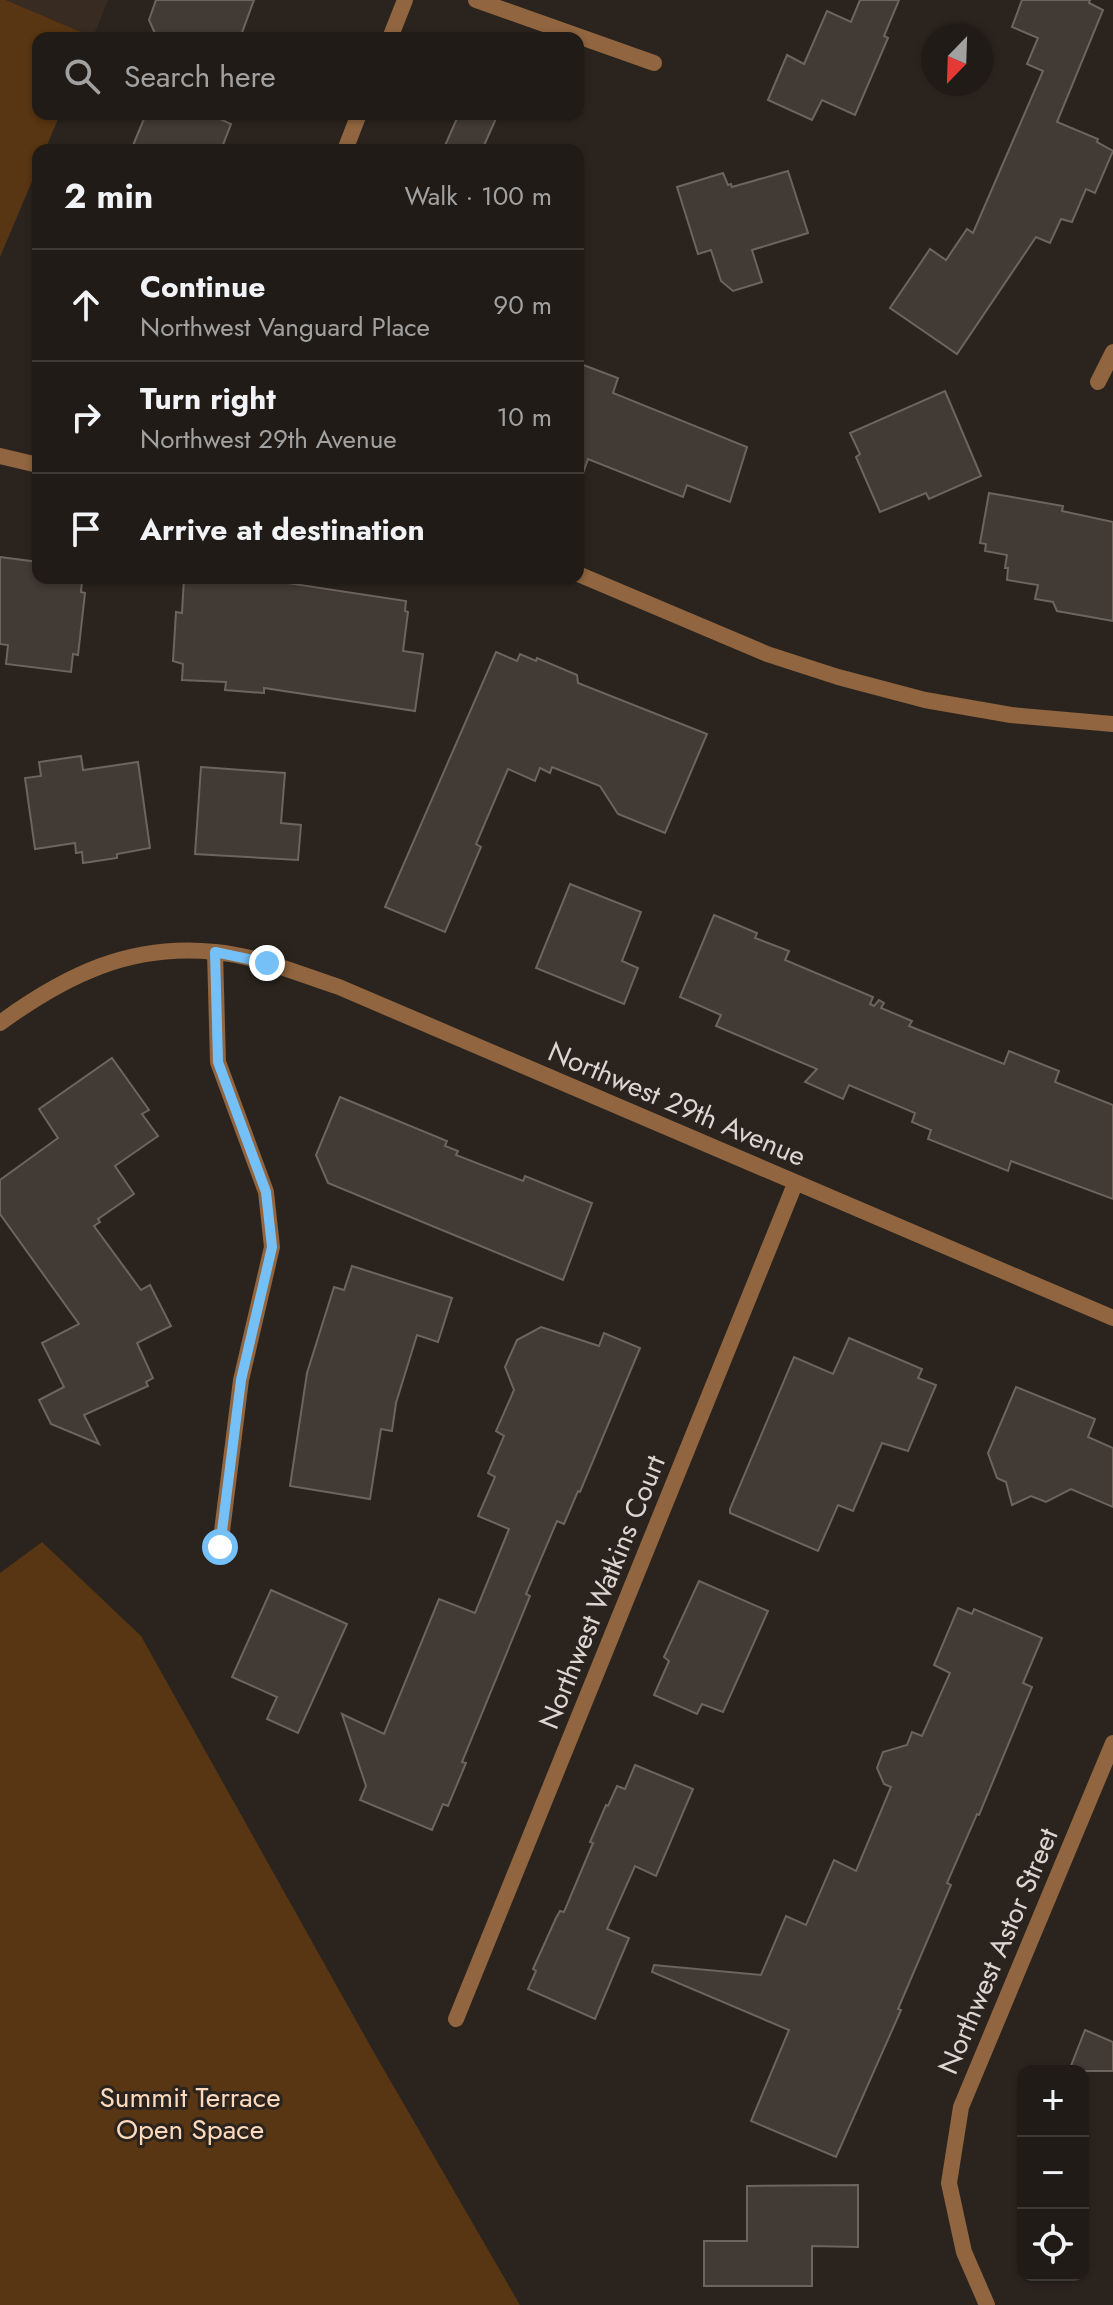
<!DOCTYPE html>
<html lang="en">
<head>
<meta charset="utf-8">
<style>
  :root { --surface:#201b16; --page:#2d2823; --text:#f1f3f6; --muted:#a2a1a1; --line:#3d3935 }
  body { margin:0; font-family:Jost,sans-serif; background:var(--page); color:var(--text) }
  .controls { position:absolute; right:24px; bottom:24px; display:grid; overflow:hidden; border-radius:16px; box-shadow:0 2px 6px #0004 }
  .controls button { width:72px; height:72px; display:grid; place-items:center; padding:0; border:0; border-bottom:2px solid var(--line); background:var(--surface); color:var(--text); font:40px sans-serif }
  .compass { position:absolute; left:921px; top:24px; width:72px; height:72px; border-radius:50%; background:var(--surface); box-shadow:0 2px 6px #0004; rotate:203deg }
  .stop { position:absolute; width:24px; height:24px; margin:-18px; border:6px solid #75c0f6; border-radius:50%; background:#fff }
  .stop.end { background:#75c0f6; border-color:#fff; box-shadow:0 2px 8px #0008 }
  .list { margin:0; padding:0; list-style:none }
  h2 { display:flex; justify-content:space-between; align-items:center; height:104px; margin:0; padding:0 32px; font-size:34px }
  h2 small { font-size:26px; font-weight:400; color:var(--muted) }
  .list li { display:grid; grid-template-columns:52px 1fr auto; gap:24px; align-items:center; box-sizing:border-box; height:112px; padding:0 32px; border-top:2px solid var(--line) }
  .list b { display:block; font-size:30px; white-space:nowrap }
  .list p { margin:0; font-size:26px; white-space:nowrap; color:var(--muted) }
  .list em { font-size:26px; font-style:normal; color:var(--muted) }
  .icon { flex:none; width:44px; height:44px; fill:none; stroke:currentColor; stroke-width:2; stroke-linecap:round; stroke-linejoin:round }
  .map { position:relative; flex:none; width:1113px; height:2305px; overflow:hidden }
  .search { position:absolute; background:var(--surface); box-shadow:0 2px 6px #0004; left:32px; top:32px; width:552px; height:88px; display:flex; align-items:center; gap:20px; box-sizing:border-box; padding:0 28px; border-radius:16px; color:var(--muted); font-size:30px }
  .panel { position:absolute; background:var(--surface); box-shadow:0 2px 6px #0004; left:32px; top:144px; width:552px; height:440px; border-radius:16px }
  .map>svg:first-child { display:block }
  .built { fill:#382b21 }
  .green { fill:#583513 }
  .building { fill:#423a34; stroke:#6c645d; stroke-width:2 }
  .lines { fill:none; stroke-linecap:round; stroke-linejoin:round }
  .minor { stroke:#90653f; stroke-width:16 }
  .tertiary { stroke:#90653f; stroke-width:16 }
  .route { stroke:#75c0f6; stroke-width:10 }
  .labels { text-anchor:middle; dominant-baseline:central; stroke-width:6; stroke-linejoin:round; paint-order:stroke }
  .street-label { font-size:28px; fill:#dbd6d2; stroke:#2b241e }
  .park-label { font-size:28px; fill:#fed9bb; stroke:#2b241e }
</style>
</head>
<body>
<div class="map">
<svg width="1113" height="2305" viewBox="0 0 1113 2305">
  <rect width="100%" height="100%" fill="#2b241e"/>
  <polygon class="built" points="6,0 108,0 93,37"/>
  <g class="green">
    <polygon points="0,0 6,0 93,37 38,38 38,114 60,114 45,150 38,150 38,167 0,257"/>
    <polygon points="42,1542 141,1636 372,2049 520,2305 0,2305 0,1573"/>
  </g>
  <g class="building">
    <polygon points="156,0 254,0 240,38 157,38 149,20"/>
    <polygon points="860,0 899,0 884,36 888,38 855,115 822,100 812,120 768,100 787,55 804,64 827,11 851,22"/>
    <polygon points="1022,0 1090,0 1089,3 1103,10 1057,122 1098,139 1097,142 1113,151 1095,193 1086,189 1072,222 1061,219 1050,243 1036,237 957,354 890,308 930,249 946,260 967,229 973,233 1043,71 1027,64 1038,38 1012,27"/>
    <polygon points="146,114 209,114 231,124 221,150 131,150"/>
    <polygon points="459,114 498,114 482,150 443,150"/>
    <polygon points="788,171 808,233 752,250 762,282 733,291 721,281 711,250 698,254 677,187 723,173 728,185 731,184 732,187"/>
    <polygon points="578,363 618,378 613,393 747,447 730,502 687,485 683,497 588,459 582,476 578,476"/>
    <polygon points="945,391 981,476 929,499 926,493 880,512 856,457 860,454 850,433"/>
    <polygon points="989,493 1063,506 1062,511 1113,522 1113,621 1057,611 1053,602 1035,599 1038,585 1007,580 1008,568 1005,568 1007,555 985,551 986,544 980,543"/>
    <polygon points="0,557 38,562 38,578 82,581 81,592 85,593 78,655 73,654 71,672 6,664 8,645 0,644"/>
    <polygon points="184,578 274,578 274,581 406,601 405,611 408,612 403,651 423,654 415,711 264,688 264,693 225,690 226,682 182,680 183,664 173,661 176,612 182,613"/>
    <polygon points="496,652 517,661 520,654 536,661 537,658 577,675 578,683 707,734 665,833 618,814 600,786 552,767 550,773 540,768 535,781 508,769 476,844 481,847 445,932 385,907"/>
    <polygon points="81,756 83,770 138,762 150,848 117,854 117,858 83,863 82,852 76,853 75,843 35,849 25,778 41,776 39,762"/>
    <polygon points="201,767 285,773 281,823 301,825 298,860 195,854"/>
    <polygon points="570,884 641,912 622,961 638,968 624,1004 536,968"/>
    <polygon points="714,915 757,933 755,938 789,951 785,960 873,997 870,1004 874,1006 879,1000 884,1003 881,1008 912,1021 909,1026 1004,1064 1009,1051 1059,1071 1055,1082 1113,1105 1113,1199 1011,1161 1008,1171 928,1139 931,1130 912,1122 915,1113 849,1085 843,1099 805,1082 817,1069 716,1026 721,1015 680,997"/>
    <polygon points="112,1058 149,1110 142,1114 158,1136 115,1166 134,1194 98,1219 100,1222 94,1226 141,1290 150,1285 171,1326 137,1343 153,1378 146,1382 148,1386 84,1415 99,1444 51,1424 39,1400 64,1387 42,1343 79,1324 0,1214 0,1180 58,1138 39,1109"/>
    <polygon points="340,1097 447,1141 445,1146 458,1151 456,1155 523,1181 525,1176 592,1203 563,1280 328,1183 316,1155"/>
    <polygon points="352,1266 452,1298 438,1342 417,1335 396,1403 392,1431 381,1429 370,1499 290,1486 307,1373 334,1287 344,1290"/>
    <polygon points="541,1327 599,1346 604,1333 640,1348 580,1492 578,1491 564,1524 557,1521 526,1594 530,1596 462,1762 466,1763 448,1806 443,1804 432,1830 360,1800 366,1786 342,1714 384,1734 439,1599 475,1613 509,1529 478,1516 495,1477 488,1473 504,1436 496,1431 514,1390 505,1367 517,1340"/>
    <polygon points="849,1338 922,1369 918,1378 936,1385 908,1451 882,1443 853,1511 838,1505 818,1551 730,1513 730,1509 794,1357 833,1374"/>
    <polygon points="1016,1387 1095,1419 1088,1437 1113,1448 1113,1507 1071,1489 1046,1502 1031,1496 1012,1505 1006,1482 997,1478 988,1453"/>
    <polygon points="699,1581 768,1611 723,1712 702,1704 697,1714 654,1695 669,1661 664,1657"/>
    <polygon points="271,1590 347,1624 298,1733 267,1719 277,1697 232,1677"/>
    <polygon points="958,1608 972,1614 974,1609 1042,1638 1023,1683 1032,1687 979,1815 977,1814 947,1883 951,1885 898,2009 901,2010 836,2157 751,2121 789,2030 652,1972 654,1965 761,1975 786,1916 806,1925 834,1860 856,1871 891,1787 884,1784 877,1768 883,1752 907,1745 912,1732 922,1736 950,1673 934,1665"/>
    <polygon points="635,1765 693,1789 656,1876 635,1866 607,1929 629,1938 595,2019 528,1989 536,1971 533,1969 556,1918 560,1911 564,1912 593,1843 590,1842 606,1805 608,1806 617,1786 625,1789"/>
    <polygon points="1085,2030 1113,2042 1113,2071 1069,2071"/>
    <polygon points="858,2185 858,2247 812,2246 812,2286 704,2286 704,2241 747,2241 747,2186"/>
  </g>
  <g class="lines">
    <g class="minor">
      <polyline points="476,0 654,63"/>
      <polyline points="390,38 405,0"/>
      <polyline points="345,150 359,114"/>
      <polyline points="1098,382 1113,352"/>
      <polyline points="215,952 218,1062 266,1192 272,1247 241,1380 220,1547"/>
      <polyline points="456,2019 795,1184"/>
      <polyline points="987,2305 964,2252 949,2183 961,2107 1113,1743"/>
    </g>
    <g class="tertiary">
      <polyline points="0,456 38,465"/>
      <polyline points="578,574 767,654 838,677 925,700 1011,715 1113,724"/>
      <path d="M0,1023c66,-48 131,-80 215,-71 43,4 84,22 124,35l774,331"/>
    </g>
  </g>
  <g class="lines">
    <polyline class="route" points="220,1547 241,1380 272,1247 266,1192 218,1062 215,952 267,963"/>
  </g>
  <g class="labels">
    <g class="street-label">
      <text transform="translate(677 1104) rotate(23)">Northwest 29th Avenue</text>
      <text transform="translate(602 1592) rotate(-68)">Northwest Watkins Court</text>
      <text transform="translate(998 1951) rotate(-67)">Northwest Astor Street</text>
    </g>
    <g class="park-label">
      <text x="190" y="2097">Summit Terrace<tspan x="190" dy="32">Open Space</tspan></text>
    </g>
  </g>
</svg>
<div class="controls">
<button>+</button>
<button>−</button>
<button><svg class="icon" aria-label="locate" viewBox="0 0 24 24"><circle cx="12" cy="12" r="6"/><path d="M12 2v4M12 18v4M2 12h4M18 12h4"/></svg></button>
</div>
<svg class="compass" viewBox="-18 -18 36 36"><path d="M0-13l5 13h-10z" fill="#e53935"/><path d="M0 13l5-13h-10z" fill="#a2a1a1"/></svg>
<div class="stop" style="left:220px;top:1547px"></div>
<div class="stop end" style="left:267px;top:963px"></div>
<div class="search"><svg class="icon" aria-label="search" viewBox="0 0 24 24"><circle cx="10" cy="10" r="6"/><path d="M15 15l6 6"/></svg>Search here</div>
<section class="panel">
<h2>2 min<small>Walk · 100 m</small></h2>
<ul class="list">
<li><svg class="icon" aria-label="ahead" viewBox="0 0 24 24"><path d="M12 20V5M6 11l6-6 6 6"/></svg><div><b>Continue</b><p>Northwest Vanguard Place</p></div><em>90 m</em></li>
<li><svg class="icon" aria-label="right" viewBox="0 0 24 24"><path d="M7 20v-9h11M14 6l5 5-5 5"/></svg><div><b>Turn right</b><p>Northwest 29th Avenue</p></div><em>10 m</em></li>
<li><svg class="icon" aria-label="arrive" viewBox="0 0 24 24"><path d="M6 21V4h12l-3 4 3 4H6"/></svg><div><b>Arrive at destination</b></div></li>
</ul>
</section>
</div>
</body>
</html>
